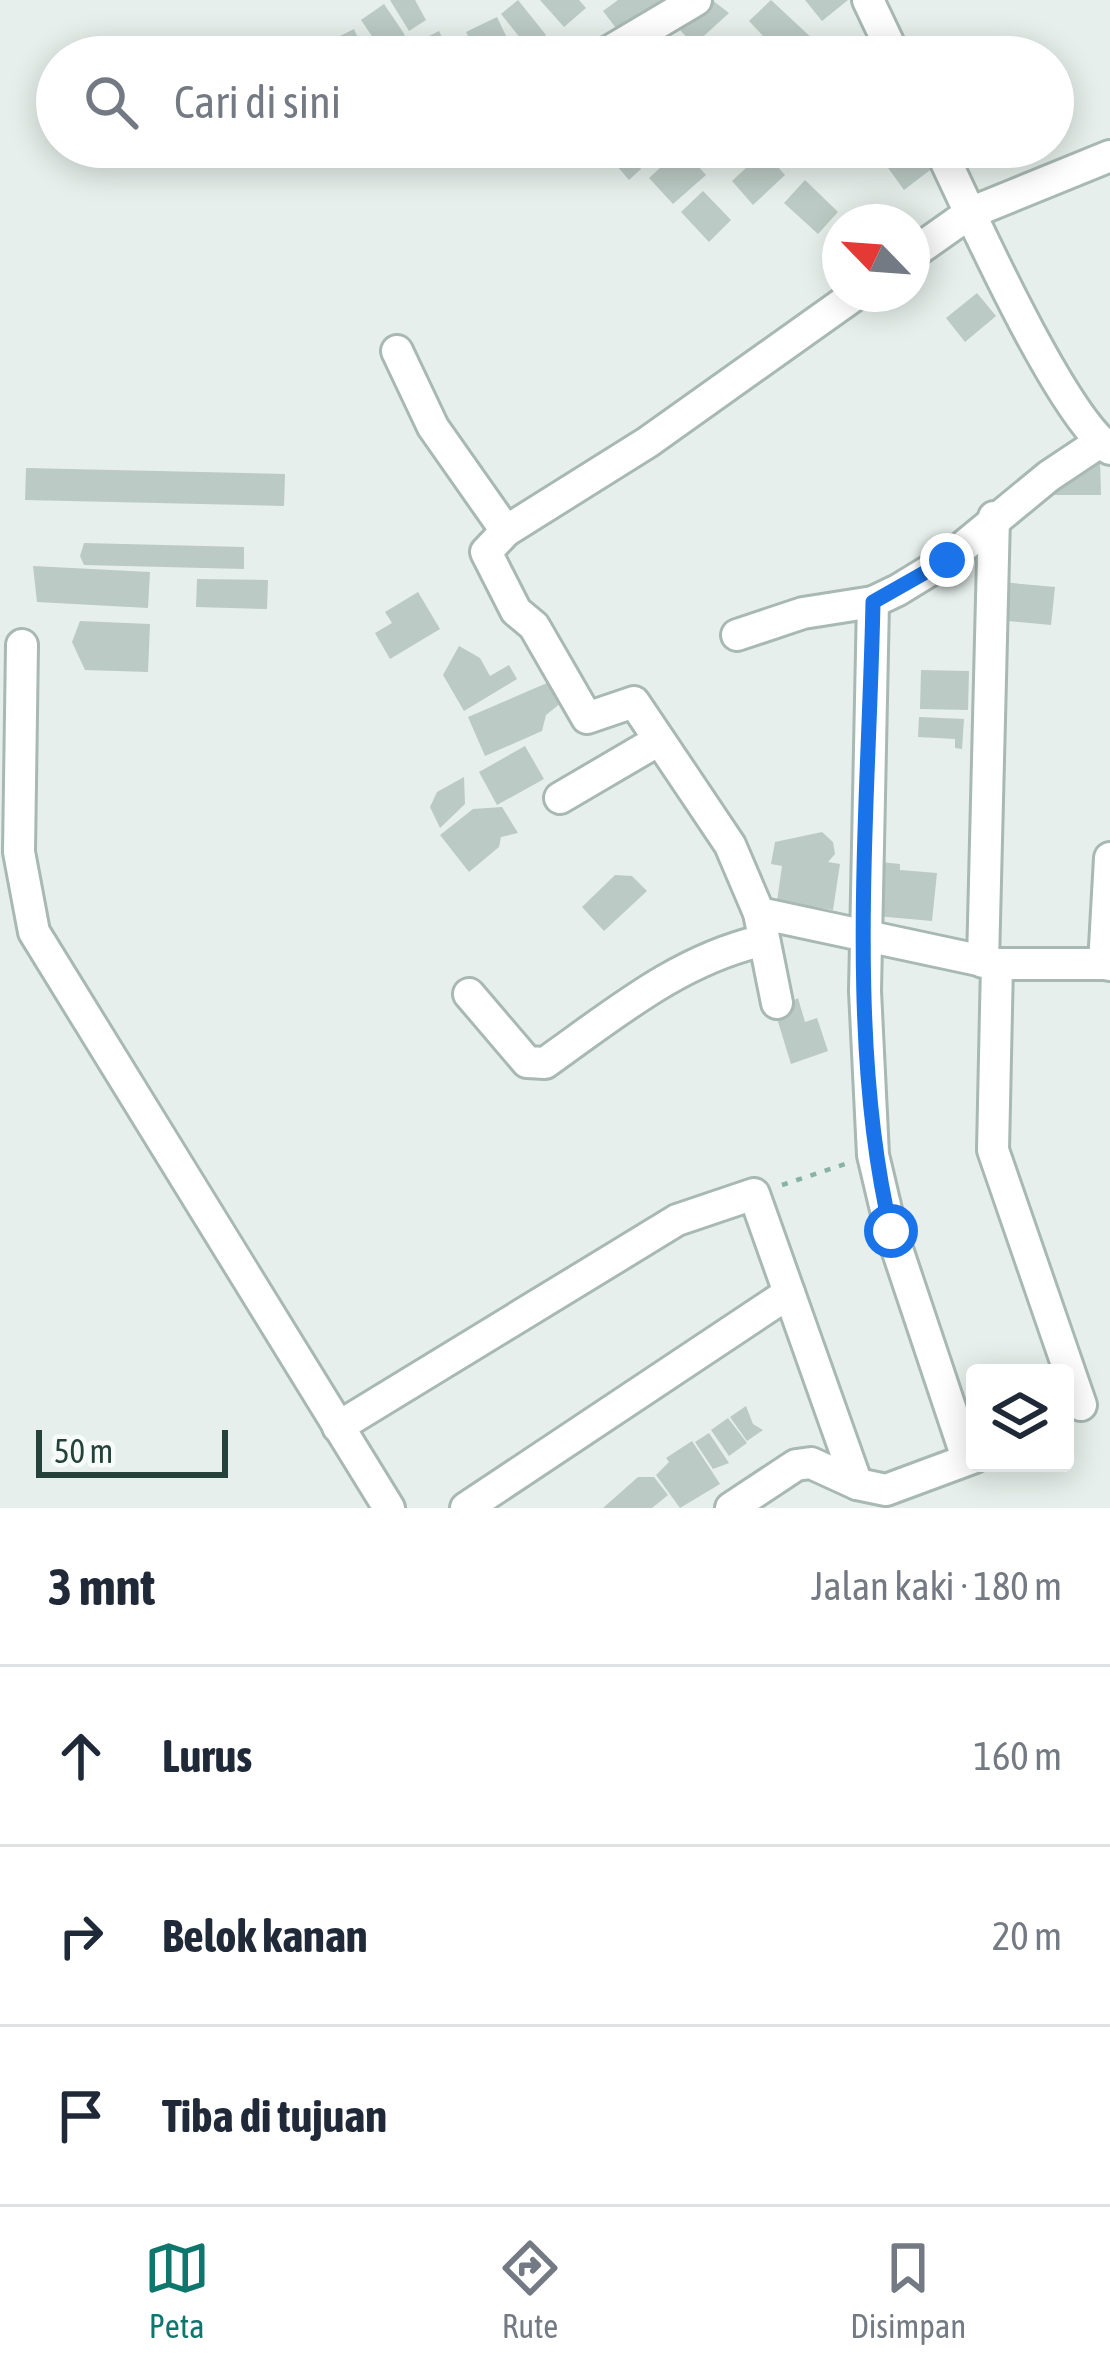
<!DOCTYPE html>
<html lang="id">
<head>
<meta charset="utf-8">
<style>
  :root { --surface:#fff; --page:#f6f6f7; --text:#1f2937; --muted:#747a83; --line:#e0e1e3; --accent:#0f766e }
  body { margin:0; font-family:"Asap Condensed",sans-serif; background:var(--page); color:var(--text) }
  .controls { position:absolute; right:36px; bottom:36px; display:grid; overflow:hidden; border-radius:12px; box-shadow:0 6px 30px #0003 }
  .controls button { width:108px; height:108px; display:grid; place-items:center; padding:0; border:0; border-bottom:3px solid var(--line); background:var(--surface); color:var(--text); font:60px sans-serif }
  .compass { position:absolute; left:822px; top:204px; width:108px; height:108px; border-radius:50%; background:var(--surface); box-shadow:0 6px 30px #0003; rotate:295deg }
  .scale { position:absolute; left:36px; bottom:30px; width:192px; box-sizing:border-box; padding-left:12px; border:6px solid #24423a; border-top:0; font-size:33px; line-height:42px; white-space:nowrap; color:#24423a; -webkit-text-stroke:9px #f7fbf9; paint-order:stroke }
  .stop { position:absolute; width:36px; height:36px; margin:-27px; border:9px solid #1a73e8; border-radius:50%; background:#fff }
  .stop.end { background:#1a73e8; border-color:#fff; box-shadow:0 3px 12px #0008 }
  .list { margin:0; padding:0; list-style:none }
  h2 { display:flex; justify-content:space-between; align-items:center; height:156px; margin:0; padding:0 48px; font-size:51px }
  h2 small { font-size:39px; font-weight:400; color:var(--muted) }
  .list li { display:grid; grid-template-columns:78px 1fr auto; gap:36px; align-items:center; box-sizing:border-box; height:180px; padding:0 48px; border-top:3px solid var(--line) }
  .list b { display:block; font-size:45px; white-space:nowrap }
  .list em { font-size:39px; font-style:normal; color:var(--muted) }
  .icon { flex:none; width:66px; height:66px; fill:none; stroke:currentColor; stroke-width:2; stroke-linecap:round; stroke-linejoin:round }
  .map { position:relative; flex:none; width:1110px; height:1508px; overflow:hidden }
  .search { position:absolute; background:var(--surface); box-shadow:0 6px 30px #0003; left:36px; right:36px; top:36px; height:132px; display:flex; align-items:center; gap:30px; box-sizing:border-box; padding:0 42px; border-radius:66px; color:var(--muted); font-size:45px }
  .sheet { height:696px; background:var(--surface) }
  nav { display:flex; justify-content:space-around; align-items:center; box-sizing:border-box; height:168px; border-top:3px solid var(--line); background:var(--surface); font-size:33px; color:var(--muted) }
  nav a { display:grid; justify-items:center; gap:6px }
  nav .on { color:var(--accent) }
  .map>svg:first-child { display:block }
  .building { fill:#bbcac4 }
  .lines { fill:none; stroke-linecap:round; stroke-linejoin:round }
  .minor-casing { stroke:#a8b8b2; stroke-width:36 }
  .path { stroke:#86b3a5; stroke-width:4.5; stroke-dasharray:6 9; stroke-linecap:butt }
  .minor { stroke:#fff; stroke-width:30 }
  .route { stroke:#1a73e8; stroke-width:15 }
</style>
</head>
<body>
<div class="map">
<svg width="1110" height="1508" viewBox="0 0 1110 1508">
  <rect width="100%" height="100%" fill="#e6efeb"/>
  <g class="building">
    <polygon points="390,0 415,0 426,20 409,31"/>
    <polygon points="518,0 546,35 529,49 501,14"/>
    <polygon points="540,0 579,0 586,8 564,27"/>
    <polygon points="618,0 661,0 619,32 603,11"/>
    <polygon points="712,0 729,13 694,45 680,30"/>
    <polygon points="771,0 815,41 798,57 783,57 749,21"/>
    <polygon points="805,0 848,0 822,21"/>
    <polygon points="384,4 405,35 382,51 361,20"/>
    <polygon points="497,17 516,57 478,57 466,32"/>
    <polygon points="354,29 366,56 363,57 347,57 338,37"/>
    <polygon points="439,31 451,57 402,57 399,51"/>
    <polygon points="719,41 737,57 706,57"/>
    <polygon points="601,147 623,147 641,169 629,180"/>
    <polygon points="695,147 738,147 714,168"/>
    <polygon points="773,147 816,147 793,168"/>
    <polygon points="873,147 919,147 934,167 904,190"/>
    <polygon points="682,148 706,175 673,204 649,178"/>
    <polygon points="764,151 785,175 753,205 732,181"/>
    <polygon points="805,180 838,212 818,234 784,203"/>
    <polygon points="703,191 731,220 709,242 681,212"/>
    <polygon points="869,205 883,222 849,222"/>
    <polygon points="840,230 840,254 828,239"/>
    <polygon points="977,293 996,316 965,342 946,318"/>
    <polygon points="1100,458 1101,495 1055,495 1055,475"/>
    <polygon points="26,468 285,474 284,506 25,500"/>
    <polygon points="84,543 244,547 244,569 84,565 80,556"/>
    <polygon points="33,566 150,572 148,608 37,602"/>
    <polygon points="197,579 268,580 267,609 196,607"/>
    <polygon points="1001,582 1055,587 1051,625 997,620"/>
    <polygon points="418,592 440,629 390,659 375,633 392,623 385,612"/>
    <polygon points="80,621 150,624 148,672 85,670 72,642"/>
    <polygon points="459,646 480,658 490,676 509,665 517,679 464,711 443,675"/>
    <polygon points="921,670 969,671 968,710 920,709"/>
    <polygon points="547,683 562,702 546,715 542,731 485,756 468,717"/>
    <polygon points="919,717 964,719 962,749 955,748 955,739 918,737"/>
    <polygon points="525,746 544,779 497,805 479,772"/>
    <polygon points="464,777 465,804 440,828 430,807 437,792"/>
    <polygon points="502,807 518,833 501,837 499,847 469,872 440,835 473,809"/>
    <polygon points="822,832 833,842 835,854 828,862 840,864 833,910 777,901 782,866 771,864 775,842"/>
    <polygon points="881,862 900,864 900,870 937,873 932,921 876,916"/>
    <polygon points="615,875 632,876 647,891 604,931 582,907"/>
    <polygon points="798,998 805,1022 817,1018 828,1051 791,1064 775,1012"/>
    <polygon points="746,1406 753,1424 763,1430 747,1441 730,1417"/>
    <polygon points="728,1418 747,1443 729,1456 711,1430"/>
    <polygon points="709,1433 729,1463 713,1469 695,1442"/>
    <polygon points="692,1441 720,1484 680,1508 656,1475 669,1462 666,1458"/>
    <polygon points="638,1477 654,1477 668,1495 652,1508 603,1508"/>
  </g>
  <g class="lines">
    <g class="minor-casing">
      <g id="minor">
        <polyline points="868,0 895,57"/>
        <polyline points="600,57 696,0"/>
        <path d="M939,147c30,63 121,267 171,302"/>
        <polyline points="912,254 970,213 1110,156"/>
        <polyline points="397,351 433,427 506,531"/>
        <polyline points="873,602 865,991 873,1155 891,1231 967,1458"/>
        <polyline points="737,635 803,613 873,602 898,590 947,560 1049,476 1100,442"/>
        <polyline points="22,645 19,852 34,932 389,1508"/>
        <polyline points="560,798 659,740"/>
        <polyline points="1110,858 1104,964 1110,965"/>
        <polyline points="759,913 997,964 1104,964"/>
        <polyline points="983,962 994,517"/>
        <polyline points="997,964 993,1150 1081,1405"/>
        <path d="M469,994l58,68 18,1c68,-48 133,-103 216,-122"/>
        <polyline points="777,1003 759,913 730,845 634,702 587,718 534,626 516,611 486,552 506,531 648,442 856,294"/>
        <polyline points="338,1427 677,1220 754,1194 857,1484"/>
        <polyline points="466,1508 789,1293"/>
        <polyline points="731,1508 796,1465 811,1463 857,1484 886,1490 975,1457"/>
      </g>
    </g>
    <polyline class="path" points="782,1185 845,1164"/>
    <use href="#minor" class="minor"/>
  </g>
  <g class="lines">
    <path class="route" d="M891,1231c-46,-194 -22,-429 -18,-629l74,-42"/>
  </g>
</svg>
<div class="controls">
<button><svg class="icon" aria-label="layers" viewBox="0 0 24 24"><path d="M12 4l9 5-9 5-9-5zM3 14l9 5 9-5"/></svg></button>
</div>
<svg class="compass" viewBox="-18 -18 36 36"><path d="M0-13l5 13h-10z" fill="#e53935"/><path d="M0 13l5-13h-10z" fill="#747a83"/></svg>
<div class="scale">50 m</div>
<div class="stop" style="left:891px;top:1231px"></div>
<div class="stop end" style="left:947px;top:560px"></div>
<div class="search"><svg class="icon" aria-label="search" viewBox="0 0 24 24"><circle cx="10" cy="10" r="6"/><path d="M15 15l6 6"/></svg>Cari di sini</div>
</div>
<section class="sheet">
<h2>3 mnt<small>Jalan kaki · 180 m</small></h2>
<ul class="list">
<li><svg class="icon" aria-label="ahead" viewBox="0 0 24 24"><path d="M12 20V5M6 11l6-6 6 6"/></svg><div><b>Lurus</b></div><em>160 m</em></li>
<li><svg class="icon" aria-label="right" viewBox="0 0 24 24"><path d="M7 20v-9h11M14 6l5 5-5 5"/></svg><div><b>Belok kanan</b></div><em>20 m</em></li>
<li><svg class="icon" aria-label="arrive" viewBox="0 0 24 24"><path d="M6 21V4h12l-3 4 3 4H6"/></svg><div><b>Tiba di tujuan</b></div></li>
</ul>
</section>
<nav>
<a class="on"><svg class="icon" aria-label="map" viewBox="0 0 24 24"><path d="M3 6l6-2 6 2 6-2v14l-6 2-6-2-6 2zM9 4v14M15 6v14"/></svg>Peta</a>
<a><svg class="icon" aria-label="directions" viewBox="0 0 24 24"><path d="M12 3l9 9-9 9-9-9zM9 14v-3h6M13 9l2 2-2 2"/></svg>Rute</a>
<a><svg class="icon" aria-label="saved" viewBox="0 0 24 24"><path d="M7 4h10v16l-5-4-5 4z"/></svg>Disimpan</a>
</nav>
</body>
</html>
